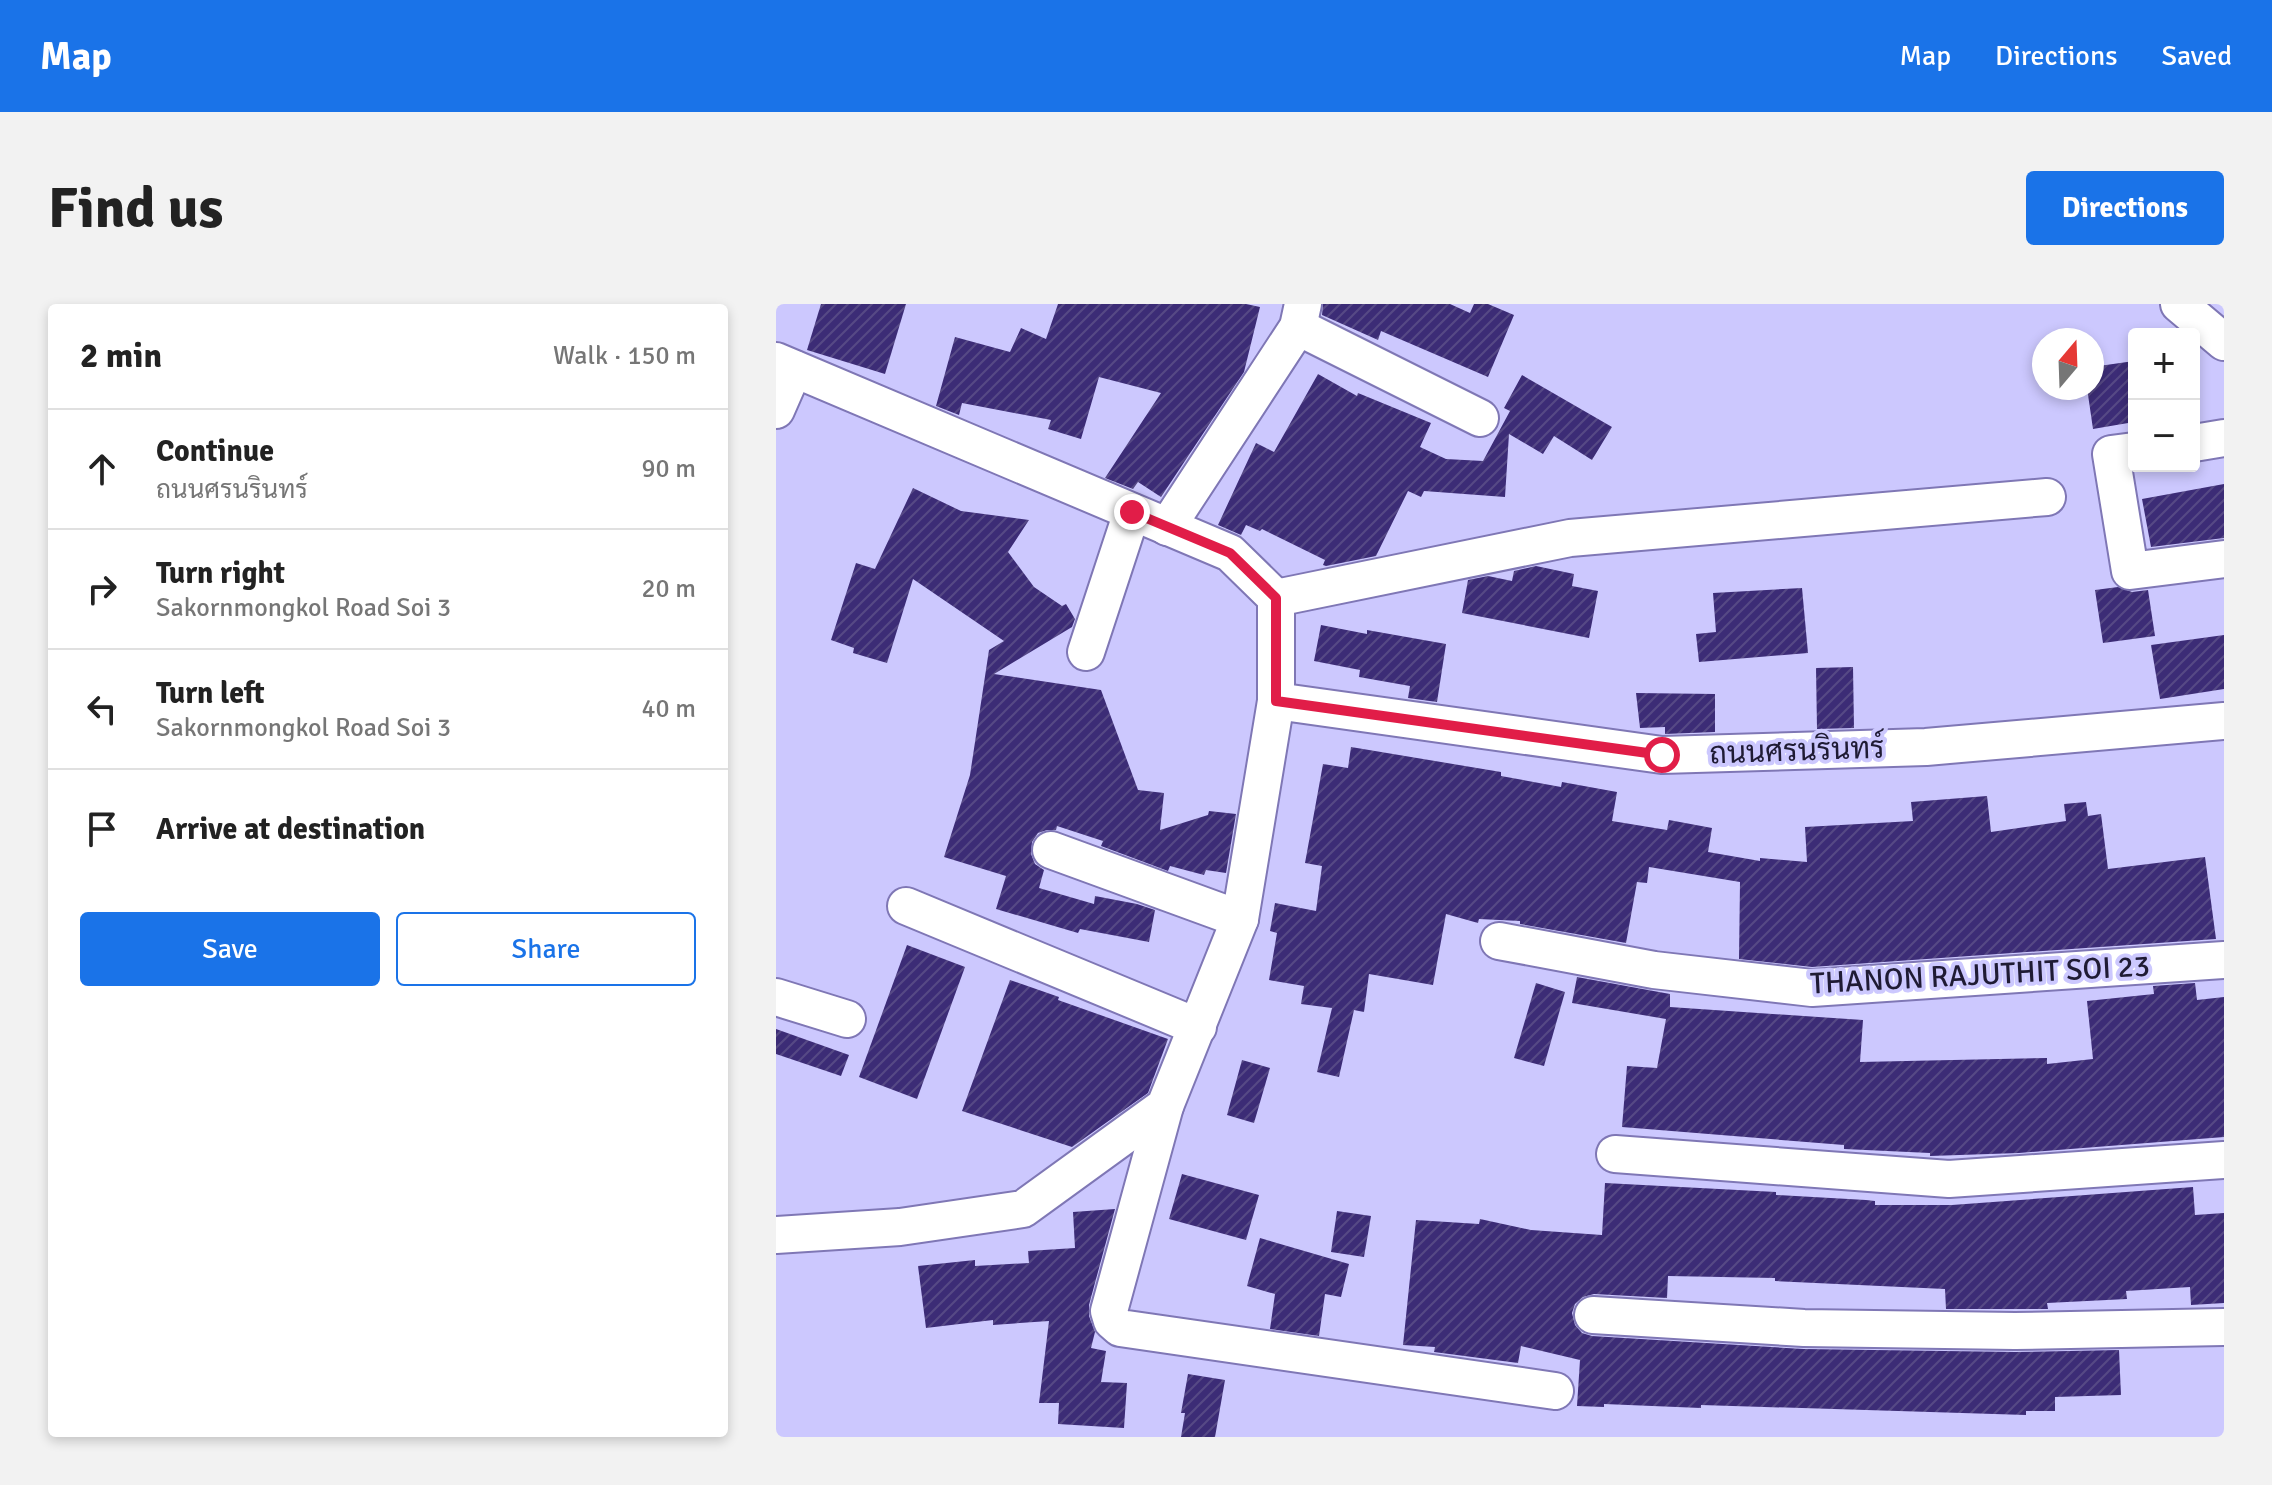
<!DOCTYPE html>
<html lang="en">
<head>
<meta charset="utf-8">
<style>
  :root { --surface:#fff; --page:#f2f2f2; --text:#222; --muted:#767676; --line:#e0e0e0; --accent:#1a73e8 }
  body { margin:0; font-family:Signika,Sarabun,sans-serif; background:var(--page); color:var(--text) }
  .controls { position:absolute; right:24px; top:24px; display:grid; overflow:hidden; border-radius:8px; box-shadow:0 4px 12px #0003 }
  .controls button { width:72px; height:72px; display:grid; place-items:center; padding:0; border:0; border-bottom:2px solid var(--line); background:var(--surface); color:var(--text); font:40px sans-serif }
  .compass { position:absolute; left:1256px; top:24px; width:72px; height:72px; border-radius:50%; background:var(--surface); box-shadow:0 4px 12px #0003; rotate:19deg }
  .stop { position:absolute; width:24px; height:24px; margin:-18px; border:6px solid #e11d48; border-radius:50%; background:#fff }
  .stop.end { background:#e11d48; border-color:#fff; box-shadow:0 2px 8px #0008 }
  .list { margin:0; padding:0; list-style:none }
  h2 { display:flex; justify-content:space-between; align-items:center; height:104px; margin:0; padding:0 32px; font-size:34px }
  h2 small { font-size:26px; font-weight:400; color:var(--muted) }
  .list li { display:grid; grid-template-columns:52px 1fr auto; gap:24px; align-items:center; box-sizing:border-box; height:120px; padding:0 32px; border-top:2px solid var(--line) }
  .list b { display:block; font-size:30px; white-space:nowrap }
  .list p { margin:0; font-size:26px; white-space:nowrap; color:var(--muted) }
  .list em { font-size:26px; font-style:normal; color:var(--muted) }
  .actions { display:flex; gap:16px; padding:24px 32px }
  .actions a { flex:1; padding:18px 0; border:2px solid var(--accent); border-radius:8px; text-align:center; font-size:28px; color:var(--accent) }
  .actions .main { background:var(--accent); color:#fff }
  .icon { flex:none; width:44px; height:44px; fill:none; stroke:currentColor; stroke-width:2; stroke-linecap:round; stroke-linejoin:round }
  .map { position:relative; flex:none; width:1448px; height:1133px; overflow:hidden; border-radius:8px }
  header { display:flex; align-items:center; gap:48px; box-sizing:border-box; height:112px; padding:0 40px; background:var(--accent); color:#fff }
  header strong { font-size:38px }
  nav { display:flex; gap:44px; margin-inline-start:auto; font-size:28px }
  .intro { display:flex; align-items:center; justify-content:space-between; box-sizing:border-box; height:192px; padding:0 48px }
  h1 { margin:0; font-size:56px }
  .button { padding:20px 36px; border-radius:8px; background:var(--accent); color:#fff; font-size:28px; font-weight:700 }
  main { display:flex; gap:48px; padding:0 48px }
  aside { flex:1; background:var(--surface); border-radius:8px; box-shadow:0 4px 12px #0003 }
  .map>svg:first-child { display:block }
  .building { fill:url(#building-hatch) }
  .lines { fill:none; stroke-linecap:round; stroke-linejoin:round }
  .minor-casing { stroke:#7f77b5; stroke-width:40 }
  .minor { stroke:#fff; stroke-width:36 }
  .route { stroke:#e11d48; stroke-width:10 }
  .labels { text-anchor:middle; dominant-baseline:central; stroke-width:8; stroke-linejoin:round; paint-order:stroke }
  .street-label { font-size:30px; fill:#1f1b34; stroke:#ccc8fe }
</style>
</head>
<body>
<header>
<strong>Map</strong>
<nav><a>Map</a><a>Directions</a><a>Saved</a></nav>
</header>
<div class="intro"><h1>Find us</h1><a class="button">Directions</a></div>
<main>
<aside>
<h2>2 min<small>Walk · 150 m</small></h2>
<ul class="list">
<li><svg class="icon" aria-label="ahead" viewBox="0 0 24 24"><path d="M12 20V5M6 11l6-6 6 6"/></svg><div><b>Continue</b><p>ถนนศรนรินทร์</p></div><em>90 m</em></li>
<li><svg class="icon" aria-label="right" viewBox="0 0 24 24"><path d="M7 20v-9h11M14 6l5 5-5 5"/></svg><div><b>Turn right</b><p>Sakornmongkol Road Soi 3</p></div><em>20 m</em></li>
<li><svg class="icon" aria-label="left" viewBox="0 0 24 24"><path d="M17 20v-9H6M10 6l-5 5 5 5"/></svg><div><b>Turn left</b><p>Sakornmongkol Road Soi 3</p></div><em>40 m</em></li>
<li><svg class="icon" aria-label="arrive" viewBox="0 0 24 24"><path d="M6 21V4h12l-3 4 3 4H6"/></svg><div><b>Arrive at destination</b></div></li>
</ul>
<div class="actions"><a class="main">Save</a><a>Share</a></div>
</aside>
<div class="map">
<svg width="1448" height="1133" viewBox="0 0 1448 1133">
  <defs>
    <pattern id="building-hatch" width="6" height="6" patternUnits="userSpaceOnUse" patternTransform="scale(2)"><rect width="6" height="6" fill="#3c2c76"/><path d="M-1 1l2-2M0 6l6-6M5 7l2-2" fill="none" stroke="#564985"/></pattern>
  </defs>
  <rect width="100%" height="100%" fill="#ccc8fe"/>
  <g class="building">
    <polygon points="45,0 130,0 109,70 31,46"/>
    <polygon points="282,0 470,0 484,3 468,68 385,193 362,178 357,185 329,174 385,89 323,73 305,135 272,125 275,116 186,99 183,111 160,102 179,33 234,48 245,24 270,35"/>
    <polygon points="547,0 674,0 694,9 698,0 712,0 738,11 712,73 605,27 602,36 546,11"/>
    <polygon points="1358,57 1358,118 1317,125 1311,84 1316,84 1316,63"/>
    <polygon points="542,70 581,92 582,89 655,119 644,143 670,155 707,157 734,107 728,104 746,71 836,123 816,156 778,132 767,150 733,130 729,193 648,187 645,193 632,187 600,252 550,262 547,261 549,256 486,225 484,227 470,221 465,231 442,221 480,139 498,148"/>
    <polygon points="1448,180 1448,234 1375,243 1366,195"/>
    <polygon points="137,184 185,207 253,216 232,248 258,283 286,302 290,300 299,315 296,323 218,370 325,386 362,486 388,489 384,526 432,511 433,507 460,510 450,569 430,566 428,571 394,562 392,567 325,542 327,537 281,522 280,526 271,526 262,529 256,538 255,550 259,560 268,566 263,584 318,600 319,592 361,600 379,606 373,638 304,625 302,629 220,605 230,572 168,553 194,471 213,346 228,337 137,275 111,359 77,349 78,344 55,336 80,259 99,265"/>
    <polygon points="760,262 798,270 796,282 822,287 813,334 686,309 692,276 712,272 736,277 738,267"/>
    <polygon points="1342,283 1356,288 1372,286 1379,332 1327,339 1319,286"/>
    <polygon points="1026,284 1032,349 923,358 920,330 940,328 937,289"/>
    <polygon points="545,321 591,330 591,326 670,340 661,398 632,394 634,382 583,373 584,366 538,357"/>
    <polygon points="1448,331 1448,385 1384,395 1375,341"/>
    <polygon points="1077,363 1078,424 1041,425 1040,364"/>
    <polygon points="860,389 939,390 939,428 889,430 889,423 864,424"/>
    <polygon points="575,443 725,468 725,472 785,483 786,478 841,488 836,517 891,526 893,516 936,524 932,548 984,557 984,554 1031,558 1029,523 1137,517 1135,498 1211,492 1215,528 1290,517 1288,500 1310,498 1312,512 1325,510 1332,565 1429,553 1440,635 1036,663 963,655 964,578 873,563 871,579 861,578 850,639 744,620 744,617 703,615 702,619 670,610 657,681 593,670 588,708 578,706 563,773 541,768 556,704 525,700 528,682 493,676 501,629 494,627 499,599 540,607 546,562 529,559 547,460 572,464"/>
    <polygon points="131,641 189,663 141,795 83,773"/>
    <polygon points="801,673 894,690 894,703 1087,716 1084,758 1271,754 1271,760 1317,755 1311,697 1378,690 1377,682 1419,679 1421,696 1448,693 1448,833 1243,849 1154,852 1154,849 1068,845 1068,841 846,823 851,762 881,764 890,715 796,699"/>
    <polygon points="234,676 283,693 282,696 392,735 372,789 296,843 186,807"/>
    <polygon points="760,679 789,688 768,762 738,754"/>
    <polygon points="0,725 73,751 65,772 0,750"/>
    <polygon points="466,756 494,764 478,819 451,811"/>
    <polygon points="406,870 483,891 470,936 393,915"/>
    <polygon points="829,879 1000,888 1000,891 1090,896 1099,897 1099,901 1176,901 1417,883 1419,911 1448,909 1448,999 1415,1001 1414,983 1350,987 1351,995 1271,999 1272,1005 1170,1005 1169,985 999,977 999,974 892,972 891,994 818,990 807,993 799,1000 796,1009 799,1021 806,1029 816,1032 1028,1045 1239,1048 1343,1046 1345,1091 1279,1093 1279,1107 1250,1107 1250,1111 925,1101 925,1104 828,1100 828,1103 801,1102 804,1056 745,1042 742,1059 658,1048 659,1043 627,1041 640,916 703,920 704,915 755,926 826,931"/>
    <polygon points="339,905 313,1001 313,1012 319,1028 315,1044 330,1047 325,1078 351,1079 348,1124 282,1120 283,1099 263,1099 273,1017 217,1021 217,1016 150,1024 142,962 199,956 199,962 253,959 252,947 299,944 297,908"/>
    <polygon points="561,907 595,912 588,953 555,948"/>
    <polygon points="484,934 573,960 565,993 549,990 543,1032 494,1025 499,990 471,982"/>
    <polygon points="412,1070 449,1076 439,1133 405,1133 409,1109 405,1109"/>
  </g>
  <g class="lines">
    <g class="minor-casing">
      <g id="minor">
        <polyline points="1403,0 1448,38"/>
        <polyline points="522,23 704,114"/>
        <polyline points="0,57 454,249 500,294 500,397 464,615 389,802 247,905 124,923 0,931"/>
        <polyline points="0,106 18,65"/>
        <polyline points="1418,139 1448,134"/>
        <polyline points="1358,147 1335,150 1354,267 1448,255"/>
        <polyline points="391,223 522,23 527,0"/>
        <polyline points="500,294 794,234 1271,193"/>
        <polyline points="310,348 356,208"/>
        <polyline points="500,397 886,451 1150,443 1448,417"/>
        <polyline points="275,546 464,615"/>
        <polyline points="130,602 422,723"/>
        <polyline points="723,637 878,666 1036,684 1448,656"/>
        <polyline points="0,693 71,715"/>
        <polyline points="389,802 333,1007 336,1017 344,1024 779,1087"/>
        <polyline points="839,850 1173,875 1448,856"/>
        <polyline points="817,1011 1028,1024 1239,1027 1448,1023"/>
      </g>
    </g>
    <use href="#minor" class="minor"/>
  </g>
  <g class="lines">
    <polyline class="route" points="356,208 454,249 500,294 500,397 886,451"/>
  </g>
  <g class="labels">
    <g class="street-label">
      <text transform="translate(1021 447) rotate(-2)">ถนนศรนรินทร์</text>
      <text transform="translate(1204 671) rotate(-3)">THANON RAJUTHIT SOI 23</text>
    </g>
  </g>
</svg>
<div class="controls">
<button>+</button>
<button>−</button>
</div>
<svg class="compass" viewBox="-18 -18 36 36"><path d="M0-13l5 13h-10z" fill="#e53935"/><path d="M0 13l5-13h-10z" fill="#767676"/></svg>
<div class="stop" style="left:886px;top:451px"></div>
<div class="stop end" style="left:356px;top:208px"></div>
</div>
</main>
</body>
</html>
